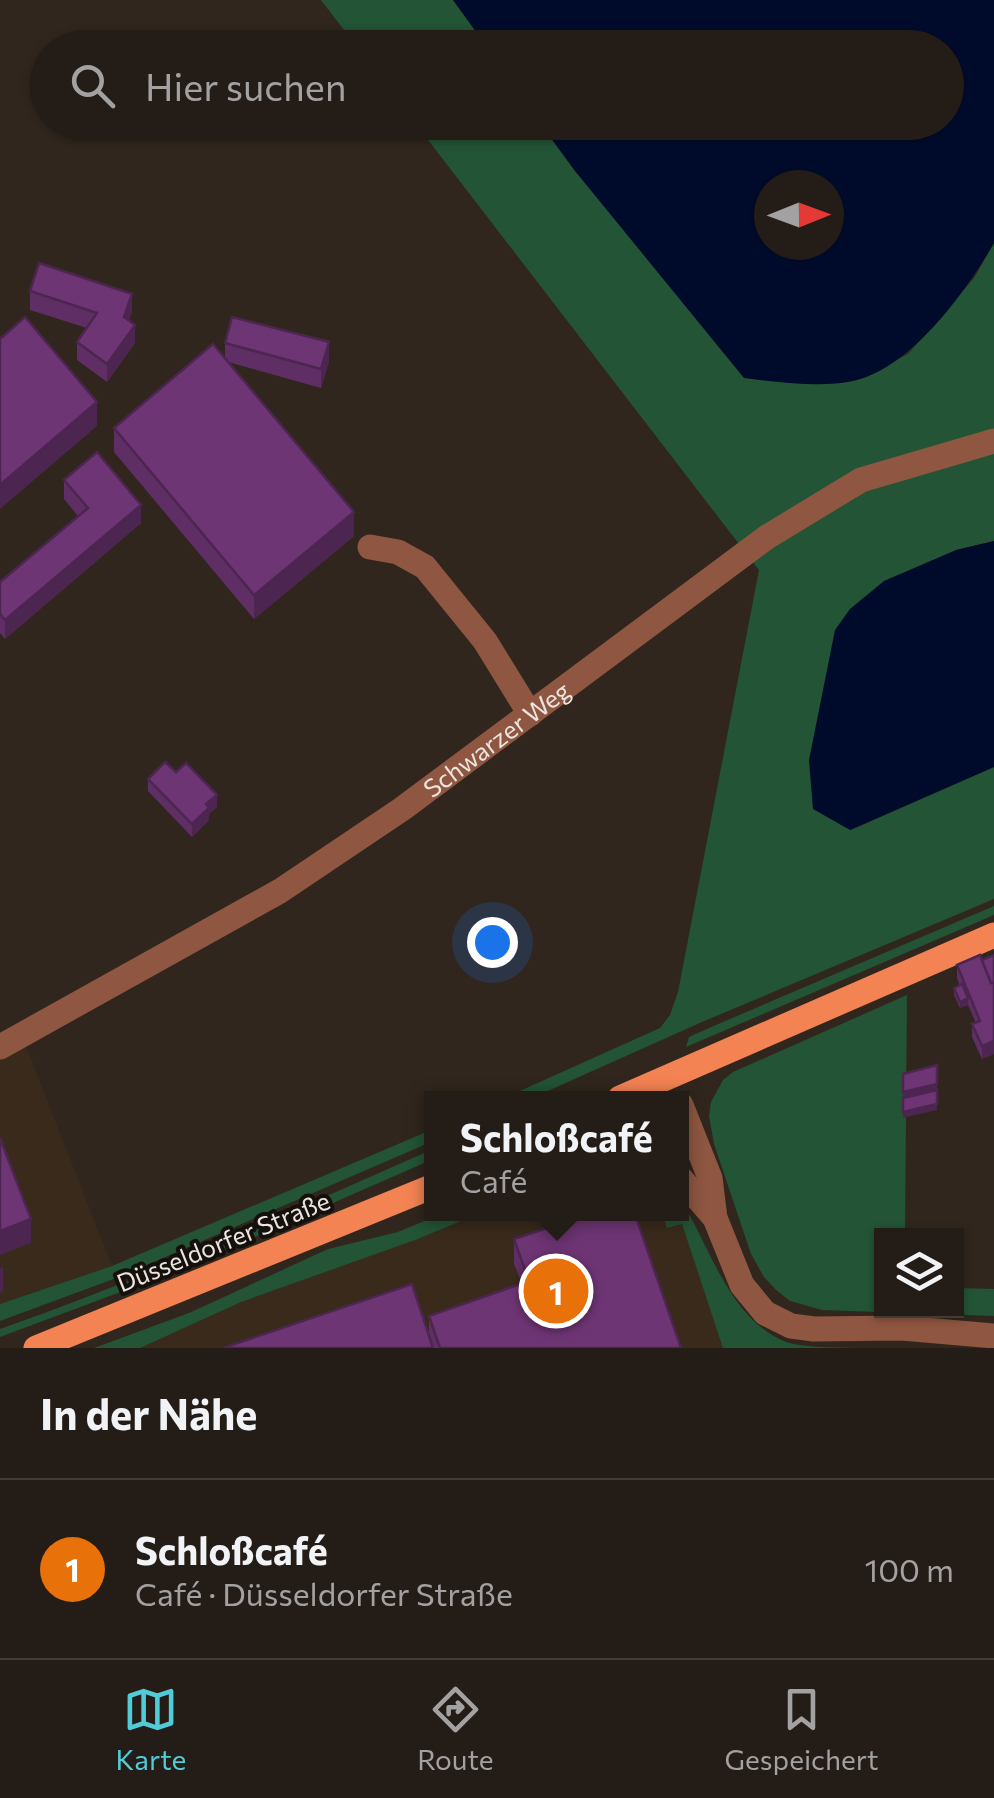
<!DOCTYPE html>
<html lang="de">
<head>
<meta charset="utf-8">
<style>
  :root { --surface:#241c16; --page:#302923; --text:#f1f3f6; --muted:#a3a1a1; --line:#413a35; --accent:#52cbd9 }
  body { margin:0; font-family:Commissioner,sans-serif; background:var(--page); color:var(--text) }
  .controls { position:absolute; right:30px; bottom:30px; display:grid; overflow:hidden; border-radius:0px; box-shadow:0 2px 8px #0004 }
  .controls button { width:90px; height:90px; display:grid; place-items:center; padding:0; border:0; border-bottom:2px solid var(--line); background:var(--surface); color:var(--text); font:50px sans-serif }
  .compass { position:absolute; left:754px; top:170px; width:90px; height:90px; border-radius:50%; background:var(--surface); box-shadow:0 2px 8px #0004; rotate:89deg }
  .you { position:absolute; left:492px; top:942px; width:35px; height:35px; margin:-25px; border:8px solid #fff; border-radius:50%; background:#1a73e8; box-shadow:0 0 0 15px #1a73e833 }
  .badge { display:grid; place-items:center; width:65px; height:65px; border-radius:50%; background:var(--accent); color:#fff; font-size:32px; font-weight:700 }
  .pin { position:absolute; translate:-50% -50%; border:5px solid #fff; box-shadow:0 2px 10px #0006 }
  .popup { position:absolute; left:424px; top:1091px; width:265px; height:130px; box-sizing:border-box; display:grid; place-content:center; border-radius:0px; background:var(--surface); filter:drop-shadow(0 2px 8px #0005); font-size:32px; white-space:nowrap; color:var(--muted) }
  .popup b { font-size:38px; color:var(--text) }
  .popup::after { content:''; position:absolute; left:50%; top:100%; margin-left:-20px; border:20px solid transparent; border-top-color:var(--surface) }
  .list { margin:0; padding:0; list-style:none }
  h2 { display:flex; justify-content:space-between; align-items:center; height:130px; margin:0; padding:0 40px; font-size:42px }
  h2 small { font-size:32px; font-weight:400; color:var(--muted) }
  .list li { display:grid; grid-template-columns:65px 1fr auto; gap:30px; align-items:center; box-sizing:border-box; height:180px; padding:0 40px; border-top:2px solid var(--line) }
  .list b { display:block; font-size:38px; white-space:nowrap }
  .list p { margin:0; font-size:32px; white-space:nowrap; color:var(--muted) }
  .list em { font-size:32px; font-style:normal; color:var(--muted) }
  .icon { flex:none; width:55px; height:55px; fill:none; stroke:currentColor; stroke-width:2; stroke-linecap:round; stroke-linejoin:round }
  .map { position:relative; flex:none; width:994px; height:1348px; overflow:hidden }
  .search { position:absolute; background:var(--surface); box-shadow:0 2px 8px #0004; left:30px; right:30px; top:30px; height:110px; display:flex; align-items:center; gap:25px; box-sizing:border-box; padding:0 35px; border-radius:55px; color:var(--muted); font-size:38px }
  .sheet { height:310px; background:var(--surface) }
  nav { display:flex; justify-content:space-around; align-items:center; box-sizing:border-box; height:140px; border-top:2px solid var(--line); background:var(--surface); font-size:28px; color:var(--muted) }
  nav a { display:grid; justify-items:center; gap:5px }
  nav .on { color:var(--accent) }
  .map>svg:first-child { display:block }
  .built { fill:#392a1c }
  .green { fill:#235436 }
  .water { fill:#000b2c; fill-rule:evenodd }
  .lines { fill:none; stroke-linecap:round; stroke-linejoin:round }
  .minor { stroke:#8f5741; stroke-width:25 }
  .major { stroke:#f48353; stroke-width:25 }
  .wall { fill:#5f2e64 }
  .shaded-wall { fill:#4d2551 }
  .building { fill:#6e3574; stroke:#4d2551; stroke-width:2.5 }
  .labels { text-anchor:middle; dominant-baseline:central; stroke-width:8; stroke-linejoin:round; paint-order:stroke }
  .street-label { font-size:25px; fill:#ece5df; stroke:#15100c }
</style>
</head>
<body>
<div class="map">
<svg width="994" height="1348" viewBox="0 0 994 1348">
  <rect width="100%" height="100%" fill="#30261d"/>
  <g class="built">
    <polygon points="26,1046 112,1266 0,1304 0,1059"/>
    <polygon points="459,1214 679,1214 746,1345 784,1348 117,1348"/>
  </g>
  <g class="green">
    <polygon points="321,0 453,0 487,47 357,47"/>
    <polygon points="415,123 540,123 575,171 854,381 908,354 974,278 994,243 994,541 956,550 851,830 994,767 994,899 702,1022 532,1098 504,1098 660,1028 670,1015 678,992 759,570"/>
    <polygon points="994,906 994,915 686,1047 689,1037 709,1028"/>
    <polygon points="907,995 905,1235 882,1236 882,1310 956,1310 957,1288 994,1289 994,1316 822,1310 790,1301 776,1290 764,1277 751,1254 714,1144 709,1116 711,1102 723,1080 733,1072"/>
    <polygon points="431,1130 431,1142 119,1277 0,1321 0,1304 112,1266"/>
    <path d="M431,1150v10l-249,109 -182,68v-8c147,-51 289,-117 431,-179z"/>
    <path d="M681,1200c29,47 49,120 105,142 19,6 49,5 70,6h-133l-41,-124 -15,4 -5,-14h19z"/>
    <polygon points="441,1214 478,1214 415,1240 241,1302 140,1348 94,1348 189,1313 328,1249 398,1232"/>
  </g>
  <g class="water">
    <path d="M453,0h541v243c-28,49 -84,126 -141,138 -32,7 -77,1 -109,-3l-169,-207 -35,-48 406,-1v-74l-459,-1zM769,185h60v60h-60z"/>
    <polygon points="994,541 994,767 850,830 813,809 809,760 835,630 850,609 884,581 956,550"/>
  </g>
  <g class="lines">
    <g class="minor">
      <polyline points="370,547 398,552 425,567 485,641 530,714"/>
      <path id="s1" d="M0,1047l280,-156 122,-82 365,-272 94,-57 133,-39"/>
      <polyline points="681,1105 710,1178 715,1218 742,1285 765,1313 791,1326 814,1329 902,1328 994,1336"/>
      <polyline points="681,1179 715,1218"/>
    </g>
    <g class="major">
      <polyline points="620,1098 994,935"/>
      <polyline points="36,1348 431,1187"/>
    </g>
  </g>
  <g class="wall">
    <polygon points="30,291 132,312 129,320 135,343 107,382 77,360 77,342 87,328 30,310"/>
    <polygon points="225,343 329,361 321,388 228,362 354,536 254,619 114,452 114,428 225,358"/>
    <polygon points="64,480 141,523 5,639 0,633 0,582 78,516 64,499"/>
    <polygon points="148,779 217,807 209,814 209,820 192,837 148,791"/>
    <polygon points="994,957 994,1054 982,1059 972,1037 972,1024 976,1023 968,1005 960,1008 954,995 954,988 960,986 957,978 957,965"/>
    <polygon points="514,1239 681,1348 223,1348 429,1337 429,1316 522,1284 514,1264"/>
  </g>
  <g class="shaded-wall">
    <polygon points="132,294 132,312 124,335 124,317"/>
    <polygon points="135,325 135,343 107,382 107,364"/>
    <polygon points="329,342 329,361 321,388 321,369"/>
    <polygon points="97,402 97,426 0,509 0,485"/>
    <polygon points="141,505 141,523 5,639 5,620"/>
    <polygon points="354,512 354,536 254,619 254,595"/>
    <polygon points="217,795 217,807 209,814 209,820 192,837 192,824 206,804"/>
    <polygon points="968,998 968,1005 960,1008 960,1002"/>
    <polygon points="994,1041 994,1054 982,1059 982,1046"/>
    <polygon points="937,1084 937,1097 903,1105 903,1092"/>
    <polygon points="937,1104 937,1110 903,1118 903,1112"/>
    <polygon points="31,1219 31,1243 0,1255 0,1231"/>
    <polygon points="3,1267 3,1291 0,1292 0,1268"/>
  </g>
  <g class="building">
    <polygon points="39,263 132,294 124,317 135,325 107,364 77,342 97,313 30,291"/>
    <polygon points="25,317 97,402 0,485 0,339"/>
    <polygon points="232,317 329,342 321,369 225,343"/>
    <polygon points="213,344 354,512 254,595 114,428"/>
    <polygon points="97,452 141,505 5,620 0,614 0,582 88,508 64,480"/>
    <polygon points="165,762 176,772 186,763 217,795 206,804 209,808 192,824 148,779"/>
    <polygon points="980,955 991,983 994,982 994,1041 982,1046 972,1024 980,1021 957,965"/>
    <polygon points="994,955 994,982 991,983 982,960"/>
    <polygon points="962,984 968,998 960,1002 954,988"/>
    <polygon points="937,1065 937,1084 903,1092 903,1074"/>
    <polygon points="937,1090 937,1104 903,1112 903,1098"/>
    <polygon points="0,1138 31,1219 0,1231"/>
    <polygon points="590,1214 635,1214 681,1348 440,1348 429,1316 529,1281 514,1239"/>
    <polygon points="412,1284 433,1348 223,1348"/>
  </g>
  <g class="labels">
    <g class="street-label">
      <text stroke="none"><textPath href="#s1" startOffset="585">Schwarzer Weg</textPath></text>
      <text transform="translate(223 1241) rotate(-22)">Düsseldorfer Straße</text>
    </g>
  </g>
</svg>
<div class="controls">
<button><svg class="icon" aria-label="layers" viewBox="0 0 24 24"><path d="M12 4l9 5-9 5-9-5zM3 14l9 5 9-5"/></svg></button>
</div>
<svg class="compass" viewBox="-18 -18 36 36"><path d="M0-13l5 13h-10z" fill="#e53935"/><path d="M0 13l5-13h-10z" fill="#a3a1a1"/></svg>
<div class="you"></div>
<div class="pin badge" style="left:556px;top:1291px;background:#e8710a">1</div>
<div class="popup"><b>Schloßcafé</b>Café</div>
<div class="search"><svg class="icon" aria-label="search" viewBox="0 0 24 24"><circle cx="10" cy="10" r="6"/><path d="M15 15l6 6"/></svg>Hier suchen</div>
</div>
<section class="sheet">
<h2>In der Nähe<small></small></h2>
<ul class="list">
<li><span class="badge" style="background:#e8710a">1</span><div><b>Schloßcafé</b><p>Café · Düsseldorfer Straße</p></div><em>100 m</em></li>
</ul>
</section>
<nav>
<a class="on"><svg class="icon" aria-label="map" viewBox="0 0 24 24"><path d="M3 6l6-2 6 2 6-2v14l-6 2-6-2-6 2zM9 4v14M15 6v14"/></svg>Karte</a>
<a><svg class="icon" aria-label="directions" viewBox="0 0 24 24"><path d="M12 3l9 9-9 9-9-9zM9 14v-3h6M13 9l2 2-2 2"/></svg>Route</a>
<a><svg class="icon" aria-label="saved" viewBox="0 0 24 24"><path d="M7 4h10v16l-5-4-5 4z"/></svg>Gespeichert</a>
</nav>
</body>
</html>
